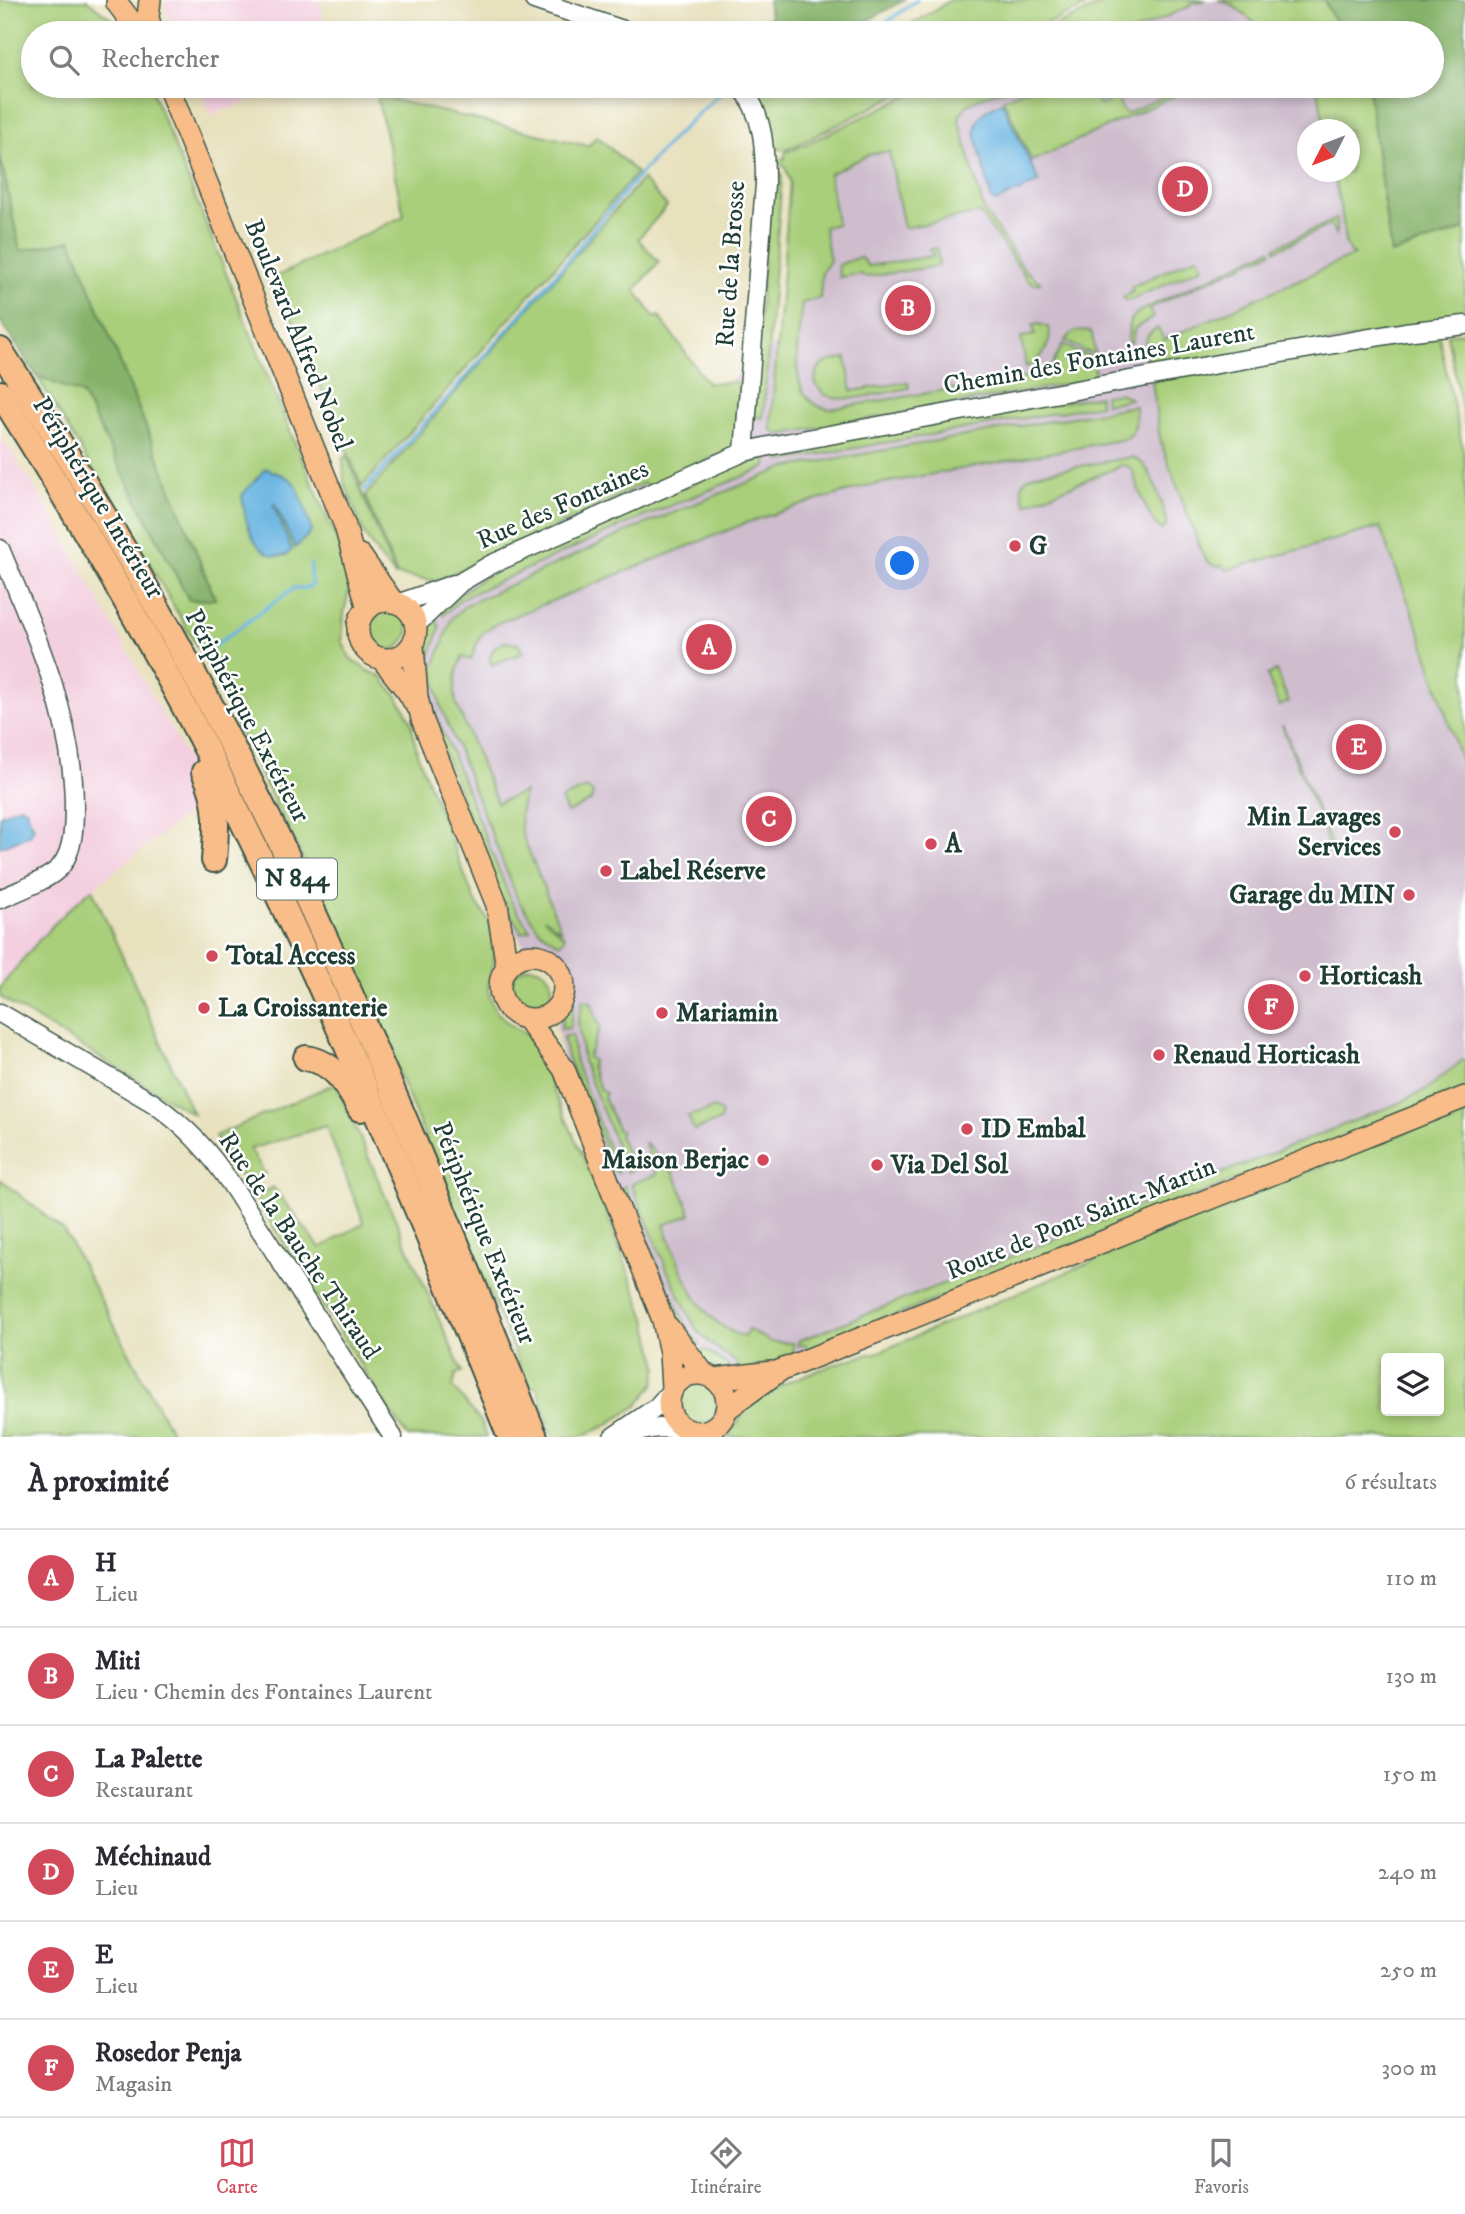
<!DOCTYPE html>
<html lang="fr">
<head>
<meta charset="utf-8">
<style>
  :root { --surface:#fff; --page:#f7f7f7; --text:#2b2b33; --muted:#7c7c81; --line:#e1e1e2; --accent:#d1495b }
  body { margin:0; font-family:"IM FELL DW Pica",serif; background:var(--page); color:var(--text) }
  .controls { position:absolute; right:21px; bottom:21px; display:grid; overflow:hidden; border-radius:7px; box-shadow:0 4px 10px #0003 }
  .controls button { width:63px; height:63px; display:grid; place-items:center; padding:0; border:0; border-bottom:2px solid var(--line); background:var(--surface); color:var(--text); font:35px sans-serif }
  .compass { position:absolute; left:1297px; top:119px; width:63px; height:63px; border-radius:50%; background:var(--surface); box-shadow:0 4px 10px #0003; rotate:228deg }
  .you { position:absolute; left:903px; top:564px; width:24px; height:24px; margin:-18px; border:5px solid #fff; border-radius:50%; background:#1a73e8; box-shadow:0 0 0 10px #1a73e833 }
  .badge { display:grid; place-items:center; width:46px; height:46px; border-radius:50%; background:var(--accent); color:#fff; font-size:23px; font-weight:700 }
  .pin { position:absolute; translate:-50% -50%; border:4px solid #fff; box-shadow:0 2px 7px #0006 }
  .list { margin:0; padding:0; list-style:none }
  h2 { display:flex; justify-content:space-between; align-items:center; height:91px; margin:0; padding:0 28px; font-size:30px }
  h2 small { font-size:23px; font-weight:400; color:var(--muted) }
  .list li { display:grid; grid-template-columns:46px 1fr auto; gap:21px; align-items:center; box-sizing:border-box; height:98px; padding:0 28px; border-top:2px solid var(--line) }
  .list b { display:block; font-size:26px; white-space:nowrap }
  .list p { margin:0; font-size:23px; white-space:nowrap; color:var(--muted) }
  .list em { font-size:23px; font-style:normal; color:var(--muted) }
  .icon { flex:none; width:38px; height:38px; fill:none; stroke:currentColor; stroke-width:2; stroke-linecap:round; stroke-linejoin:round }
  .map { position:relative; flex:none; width:1465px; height:1437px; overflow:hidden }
  .search { position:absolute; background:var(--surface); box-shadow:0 4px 10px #0003; left:21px; right:21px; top:21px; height:77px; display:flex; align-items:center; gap:18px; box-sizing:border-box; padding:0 24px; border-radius:38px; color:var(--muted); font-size:26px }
  .sheet { height:679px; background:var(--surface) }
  nav { display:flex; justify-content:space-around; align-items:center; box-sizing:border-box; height:98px; border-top:2px solid var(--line); background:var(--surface); font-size:19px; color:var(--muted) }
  nav a { display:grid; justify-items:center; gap:4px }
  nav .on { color:var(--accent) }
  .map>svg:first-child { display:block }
  .built { fill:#f3cfdf }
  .industrial { fill:#cfbdce }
  .green { fill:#a9cf7a; stroke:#648657; stroke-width:2; fill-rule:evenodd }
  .forest { fill:#86b26a; stroke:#52784f; stroke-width:2 }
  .water { fill:#68b4e1; stroke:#44788a; stroke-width:2 }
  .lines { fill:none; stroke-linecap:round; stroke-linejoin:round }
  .stream { stroke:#68b4e1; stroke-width:3.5 }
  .minor-casing { stroke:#3d5649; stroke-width:21 }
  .major-casing { stroke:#3d5649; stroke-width:24 }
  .highway-casing { stroke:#3d5649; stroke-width:28 }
  .minor { stroke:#fff; stroke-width:18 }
  .major { stroke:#f8bd89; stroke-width:21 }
  .highway { stroke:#f8bd89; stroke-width:24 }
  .poi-dot { fill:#d1495b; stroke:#fff; stroke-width:2.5 }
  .labels { text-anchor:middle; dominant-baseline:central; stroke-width:5; stroke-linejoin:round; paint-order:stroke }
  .shield { fill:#fff; stroke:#627771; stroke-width:2 }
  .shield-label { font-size:24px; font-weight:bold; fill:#1f3d34 }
  .street-label { font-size:26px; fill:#1f3d34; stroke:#fff }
  .poi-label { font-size:26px; font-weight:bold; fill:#1f3d34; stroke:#fff; text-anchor:start }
</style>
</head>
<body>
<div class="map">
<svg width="1465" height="1437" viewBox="0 0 1465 1437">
  <rect width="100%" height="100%" fill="#fff"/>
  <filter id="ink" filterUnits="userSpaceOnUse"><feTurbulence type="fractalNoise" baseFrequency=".0143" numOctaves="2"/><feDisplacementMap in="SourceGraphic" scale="14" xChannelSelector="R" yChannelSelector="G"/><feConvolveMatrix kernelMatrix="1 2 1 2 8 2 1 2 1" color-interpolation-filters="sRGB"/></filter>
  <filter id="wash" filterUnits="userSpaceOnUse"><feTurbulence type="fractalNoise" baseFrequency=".00686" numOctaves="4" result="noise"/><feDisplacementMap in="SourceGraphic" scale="28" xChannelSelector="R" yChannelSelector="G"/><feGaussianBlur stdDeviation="1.57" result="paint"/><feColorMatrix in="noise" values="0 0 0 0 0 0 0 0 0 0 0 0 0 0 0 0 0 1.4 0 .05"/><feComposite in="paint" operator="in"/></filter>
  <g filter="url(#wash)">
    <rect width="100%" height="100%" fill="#e7e1bd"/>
    <g class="built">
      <polygon points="167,0 319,0 327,33 175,33 164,6"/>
      <polygon points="198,86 291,86 211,115"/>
      <polygon points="0,435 43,500 195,772 204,801 73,904 34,945 0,988"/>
    </g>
    <g class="industrial">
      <polygon points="1182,0 1248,0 1283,33 1113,33"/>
      <polygon points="1004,86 1320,86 1329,129 1308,130 1308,172 1338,172 1355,255 1313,274 1465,693 1465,1095 779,1371 715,1379 663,1320 564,1069 554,1010 563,989 559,972 541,957 530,955 497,905 413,645 417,624 461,582 791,334 806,177"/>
    </g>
    <g class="green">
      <polygon points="0,0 87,0 124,29 127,33 33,33 33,86 150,86 292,436 344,556 349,590 344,613 342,641 350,658 366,670 380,676 398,697 411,721 417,753 474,899 489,921 495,953 488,988 490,998 496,1011 510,1025 528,1034 539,1050 553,1090 594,1181 647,1321 658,1366 655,1383 637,1406 603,1427 580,1437 553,1437 537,1387 529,1388 343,939 235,723 232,708 108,491 103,487 37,376 82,394 189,600 215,599 71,240 20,251 0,155"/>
      <polygon points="949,0 1099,0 1026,33 895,33 938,9"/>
      <polygon points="1111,0 1206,0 1197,3 1196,1 1190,4 1190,6 1131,33 1040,33"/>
      <polygon points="1218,0 1324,0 1341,33 1267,33 1231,4"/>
      <polygon points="748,86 915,86 797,145 785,149 769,149"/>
      <path d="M928,86h85c-17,7 -52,13 -54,34l25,91 41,59 16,13 -7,1 -7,-5 -47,-66 -76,15 -15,-77 -21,4 -39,19 8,50 -13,3 6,34 -8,11 -2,26 -18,5c-3,33 -19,101 28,106l206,-34 16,-9 11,-22 16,9 14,4 3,22 -318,56 -6,-5 -1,-6 19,-243 -5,-14 -6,-4h-8l-2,-4h16v-7l13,-4z"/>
      <polygon points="1033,86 1090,86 1100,106 1110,101 1102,86 1111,86 1122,109 1126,114 1187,86 1196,86 1032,161 1003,99"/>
      <path d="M1317,86h51l23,168 74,-25v92l-316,49c-3,-19 -12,-32 9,-42l6,12 190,-85 -4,-2 -5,-11 -2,-21 -10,-49h17v-42l-25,-1z"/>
      <polygon points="377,96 588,146 597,136 637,173 362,487 275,277 404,216"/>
      <polygon points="770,170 780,171 782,176 763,418 752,417"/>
      <polygon points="642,179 667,206 638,239 659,262 635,290 655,318 659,316 707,383 739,382 736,418 740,419 737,445 734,448 647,488 644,483 638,486 579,517 436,581 397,575 365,496"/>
      <polygon points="1336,219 1336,235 1330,225 1276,250 1275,247"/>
      <polygon points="937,248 939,266 866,277 861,274 839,277 838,265 860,257 868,266 934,256 929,249"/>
      <polygon points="1271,249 1272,252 1149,308 1153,318 1135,328 1131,343 1128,343 1129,322 1138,312"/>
      <polygon points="1198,256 1203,267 1131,300 1125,300 1123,297 1133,292 1131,287"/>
      <path d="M1039,324l9,3c6,15 -7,35 -22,40l-5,-30 14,-2 -2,-10z"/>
      <polygon points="1081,330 1089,331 1092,334 1095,353 1084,351 1065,340 1074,332"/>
      <polygon points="1465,332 1465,424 1447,335"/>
      <path d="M1403,337h36l26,122v315l-44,-139 -41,-108 -150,42 -4,1 -2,-4c-12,1 -18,-4 -23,-15l-41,-111 -8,-59z"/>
      <path d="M846,358l6,33 56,-9 1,6c-20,3 -65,17 -83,7 -6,-3 -8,-8 -11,-13 0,-20 14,-21 31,-24z"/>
      <polygon points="1120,393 1131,399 1105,404 1104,395"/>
      <polygon points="1099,396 1100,405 782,461 778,459 774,452"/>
      <path d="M1135,406c0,14 3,25 -10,33l-258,47 -62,18 -59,19 -244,98c-26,13 -22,15 -31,39l-9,-3c-6,15 -9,29 -6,46l41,100 27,-11 -4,22 1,18 40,98 -17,-12 21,19 -5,7 -21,-14 -21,-30 -77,-193 -8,-37 19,-52 14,-13 167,-76 151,-61z"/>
      <polygon points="767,455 766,467 633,521 462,598 443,615 439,610 479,580 493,572 736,464"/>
      <polygon points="347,456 396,577 381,559 365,536 344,482 343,458"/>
      <path d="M1132,457c20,6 28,43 34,62v7l-4,4c-13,-6 -25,-47 -31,-62l-8,-3 -97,39c-6,-13 -7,-24 8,-30z"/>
      <circle cx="387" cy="629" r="21"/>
      <path d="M434,614l6,14 -12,35 -3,2 -6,-11c7,-13 8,-27 15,-40z"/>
      <path d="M505,642l13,2 5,9 -32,12c-3,-11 3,-20 14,-23z"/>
      <polygon points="425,669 433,707 512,903 530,930 522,933 501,897 430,716 422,684"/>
      <polygon points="1276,671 1289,702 1279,706 1267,675"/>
      <polygon points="1282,726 1283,726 1331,843 1330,854 1323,828"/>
      <polygon points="586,788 593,793 591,801 567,813 561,799"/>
      <path d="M92,889l101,225 -193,-117v-9c28,-36 56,-70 92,-99z"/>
      <circle cx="531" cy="988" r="21"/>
      <polygon points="583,1000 591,1002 600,1028 588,1057 593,1061 591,1066 601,1091 606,1093 604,1097 617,1129 621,1131 619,1135 627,1154 631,1156 629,1161 633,1169 627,1172 583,1061 578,1022"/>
      <polygon points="574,1001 570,1028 561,1029 563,1013"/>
      <polygon points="572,1035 575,1061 618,1173 614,1171 567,1057 563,1037"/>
      <polygon points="1463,1060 1465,1060 1465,1091 1184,1200 1176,1200 1162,1206 1161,1210 807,1351 805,1344 798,1346 798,1341 1404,1101 1427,1089"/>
      <polygon points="336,1083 462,1372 456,1374 453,1387 480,1421 487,1437 408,1437 385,1404 255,1198 273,1187 320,1248 364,1223 326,1126 250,1149 265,1174 245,1184 215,1136"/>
      <polygon points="715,1108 722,1113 720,1121 694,1130 688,1116"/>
      <path d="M1465,1108v329h-739c12,-10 15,-25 27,-34 23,-21 94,-44 126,-51l313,-133zM1386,1358h53v53h-53z"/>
      <path d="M644,1142l30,31 17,41 -27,11c18,44 30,95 80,112l4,-8 23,13 22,1 1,13 -55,16 -2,-9 -27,-20 -14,-14 -28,-57 -37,-88 26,-10z"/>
      <polygon points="0,1179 64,1231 174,1437 0,1437"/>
      <polygon points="625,1186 662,1275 690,1333 700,1344 690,1351 671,1312 620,1189"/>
      <polygon points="705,1349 730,1367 725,1373 708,1365 694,1356"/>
      <circle cx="698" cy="1403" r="21"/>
    </g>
    <g class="forest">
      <polygon points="768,0 904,0 859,25 836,33 772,33"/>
      <polygon points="1324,0 1465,0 1465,229 1391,254 1368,86 1432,86 1432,33 1341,33"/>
      <polygon points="0,155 20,251 71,240 215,599 189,600 82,394 37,376 0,320"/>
    </g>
    <g class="water">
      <path d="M1002,102l37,80 -43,20 -4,-2 -2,-7 -15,-61c2,-18 12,-23 27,-30z"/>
      <path d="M266,468c8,5 18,6 25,12 10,8 16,38 21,51l-17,17 -20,-44 -2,1 19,45 -6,5c-6,1 -12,2 -17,-1 -20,-9 -25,-40 -27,-59z"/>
      <polygon points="20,806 26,809 34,828 30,835 0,847 0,815"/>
    </g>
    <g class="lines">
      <g class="stream">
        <polyline points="865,33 879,28 917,0"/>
        <path d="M365,490c65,-74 133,-147 197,-223 52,-62 102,-127 165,-179"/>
        <polyline points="214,646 294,588 306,588 312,585 310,573 311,564"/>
      </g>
    </g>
  </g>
  <g filter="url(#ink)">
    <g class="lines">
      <g class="minor-casing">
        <g id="minor">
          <polyline points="534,0 632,33"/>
          <path d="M741,86c23,30 24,61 24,98l-21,268"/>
          <path d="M0,549c34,81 73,166 74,255 0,21 0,45 -13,62 -10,13 -45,26 -61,33"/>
          <polyline points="400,603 454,584"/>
          <polyline points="417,624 461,582 490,565 744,452 769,446 1223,363 1405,332 1465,325"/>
          <path d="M0,1013l153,90c34,24 56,48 80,84l160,250"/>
          <polyline points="626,1434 658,1428 684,1429"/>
          <polyline points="613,1437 657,1407 670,1392"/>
        </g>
      </g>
      <g class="major-casing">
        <g id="major">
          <polyline points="150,0 148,17 152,33"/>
          <polyline points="117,3 140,33"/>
          <polyline points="168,86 345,526 368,609"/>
          <polyline points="360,555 393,602"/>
          <circle cx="387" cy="630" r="29"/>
          <polyline points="413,645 417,697 422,719 497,905 507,967"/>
          <polyline points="382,659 408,692 415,704"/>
          <circle cx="532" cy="987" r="32"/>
          <polyline points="527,1019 564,1069 663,1320 670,1353 672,1388"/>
          <polyline points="668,1327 704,1374"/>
          <circle cx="698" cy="1403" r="29"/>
          <polyline points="715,1379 772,1372"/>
          <polyline points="727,1409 779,1371 1465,1097"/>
        </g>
      </g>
      <g class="highway-casing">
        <g id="highway">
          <path d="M0,350c112,169 212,348 299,531 85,182 161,369 236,556"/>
          <path d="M0,393c71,112 139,226 200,344 117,227 215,463 310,700"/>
          <path d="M204,772c15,30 13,55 10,88"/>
          <path d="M306,1058c29,4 41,28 54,51"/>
        </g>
      </g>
      <use href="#minor" class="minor"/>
      <use href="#major" class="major"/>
      <use href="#highway" class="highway"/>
    </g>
  </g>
  <g class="poi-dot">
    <circle cx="1015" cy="546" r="7"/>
    <circle cx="1395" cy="832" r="7"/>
    <circle cx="931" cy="844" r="7"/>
    <circle cx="606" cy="871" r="7"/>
    <circle cx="1409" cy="895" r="7"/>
    <circle cx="212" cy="956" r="7"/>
    <circle cx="1305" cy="976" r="7"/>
    <circle cx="204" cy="1008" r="7"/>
    <circle cx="662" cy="1013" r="7"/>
    <circle cx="1159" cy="1055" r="7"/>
    <circle cx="967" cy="1129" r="7"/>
    <circle cx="763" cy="1160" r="7"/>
    <circle cx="877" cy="1165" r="7"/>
  </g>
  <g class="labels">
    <rect class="shield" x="257" y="858.5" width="80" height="41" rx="5"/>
    <g class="shield-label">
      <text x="297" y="879">N 844</text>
    </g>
    <g class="street-label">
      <text transform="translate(731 264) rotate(-86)">Rue de la Brosse</text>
      <text transform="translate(298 335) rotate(68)">Boulevard Alfred Nobel</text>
      <text transform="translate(1099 359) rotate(-10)">Chemin des Fontaines Laurent</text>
      <text transform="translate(98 498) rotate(59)">Périphérique Intérieur</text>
      <text transform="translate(563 505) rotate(-24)">Rue des Fontaines</text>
      <text transform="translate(247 716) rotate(62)">Périphérique Extérieur</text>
      <text transform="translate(1081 1219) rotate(-22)">Route de Pont Saint-Martin</text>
      <text transform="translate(484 1233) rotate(68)">Périphérique Extérieur</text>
      <text transform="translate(299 1246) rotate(56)">Rue de la Bauche Thiraud</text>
    </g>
    <g class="poi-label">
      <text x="1029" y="546">G</text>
      <text x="1381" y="817" text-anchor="end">Min Lavages<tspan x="1381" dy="30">Services</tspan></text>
      <text x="945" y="844">A</text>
      <text x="620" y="871">Label Réserve</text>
      <text x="1395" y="895" text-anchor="end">Garage du MIN</text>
      <text x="226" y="956">Total Access</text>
      <text x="1319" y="976">Horticash</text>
      <text x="218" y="1008">La Croissanterie</text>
      <text x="676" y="1013">Mariamin</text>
      <text x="1173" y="1055">Renaud Horticash</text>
      <text x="981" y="1129">ID Embal</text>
      <text x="749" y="1160" text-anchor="end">Maison Berjac</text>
      <text x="891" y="1165">Via Del Sol</text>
    </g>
  </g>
</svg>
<div class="controls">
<button><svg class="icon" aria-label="layers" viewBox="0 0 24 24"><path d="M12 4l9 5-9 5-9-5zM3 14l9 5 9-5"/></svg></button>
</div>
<svg class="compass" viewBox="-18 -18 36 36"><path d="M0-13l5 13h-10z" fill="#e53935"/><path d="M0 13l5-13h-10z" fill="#7c7c81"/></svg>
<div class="you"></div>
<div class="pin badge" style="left:709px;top:647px">A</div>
<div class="pin badge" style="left:908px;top:308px">B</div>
<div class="pin badge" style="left:769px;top:819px">C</div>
<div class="pin badge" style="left:1185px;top:189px">D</div>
<div class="pin badge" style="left:1359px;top:747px">E</div>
<div class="pin badge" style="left:1271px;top:1007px">F</div>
<div class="search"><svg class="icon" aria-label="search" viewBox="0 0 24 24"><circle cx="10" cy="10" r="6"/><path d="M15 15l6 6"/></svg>Rechercher</div>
</div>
<section class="sheet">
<h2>À proximité<small>6 résultats</small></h2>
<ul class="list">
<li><span class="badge">A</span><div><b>H</b><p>Lieu</p></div><em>110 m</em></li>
<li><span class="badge">B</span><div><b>Miti</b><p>Lieu · Chemin des Fontaines Laurent</p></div><em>130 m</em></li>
<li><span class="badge">C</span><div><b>La Palette</b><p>Restaurant</p></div><em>150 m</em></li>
<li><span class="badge">D</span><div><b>Méchinaud</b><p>Lieu</p></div><em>240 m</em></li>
<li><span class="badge">E</span><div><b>E</b><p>Lieu</p></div><em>250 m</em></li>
<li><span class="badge">F</span><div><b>Rosedor Penja</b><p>Magasin</p></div><em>300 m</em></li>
</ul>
</section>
<nav>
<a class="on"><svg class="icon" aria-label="map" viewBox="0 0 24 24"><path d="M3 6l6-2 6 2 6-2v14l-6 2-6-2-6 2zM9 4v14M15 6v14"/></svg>Carte</a>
<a><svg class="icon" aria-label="directions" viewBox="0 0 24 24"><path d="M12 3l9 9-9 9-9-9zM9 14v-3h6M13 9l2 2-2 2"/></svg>Itinéraire</a>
<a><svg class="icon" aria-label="saved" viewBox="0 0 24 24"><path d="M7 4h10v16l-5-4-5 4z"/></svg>Favoris</a>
</nav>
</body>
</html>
